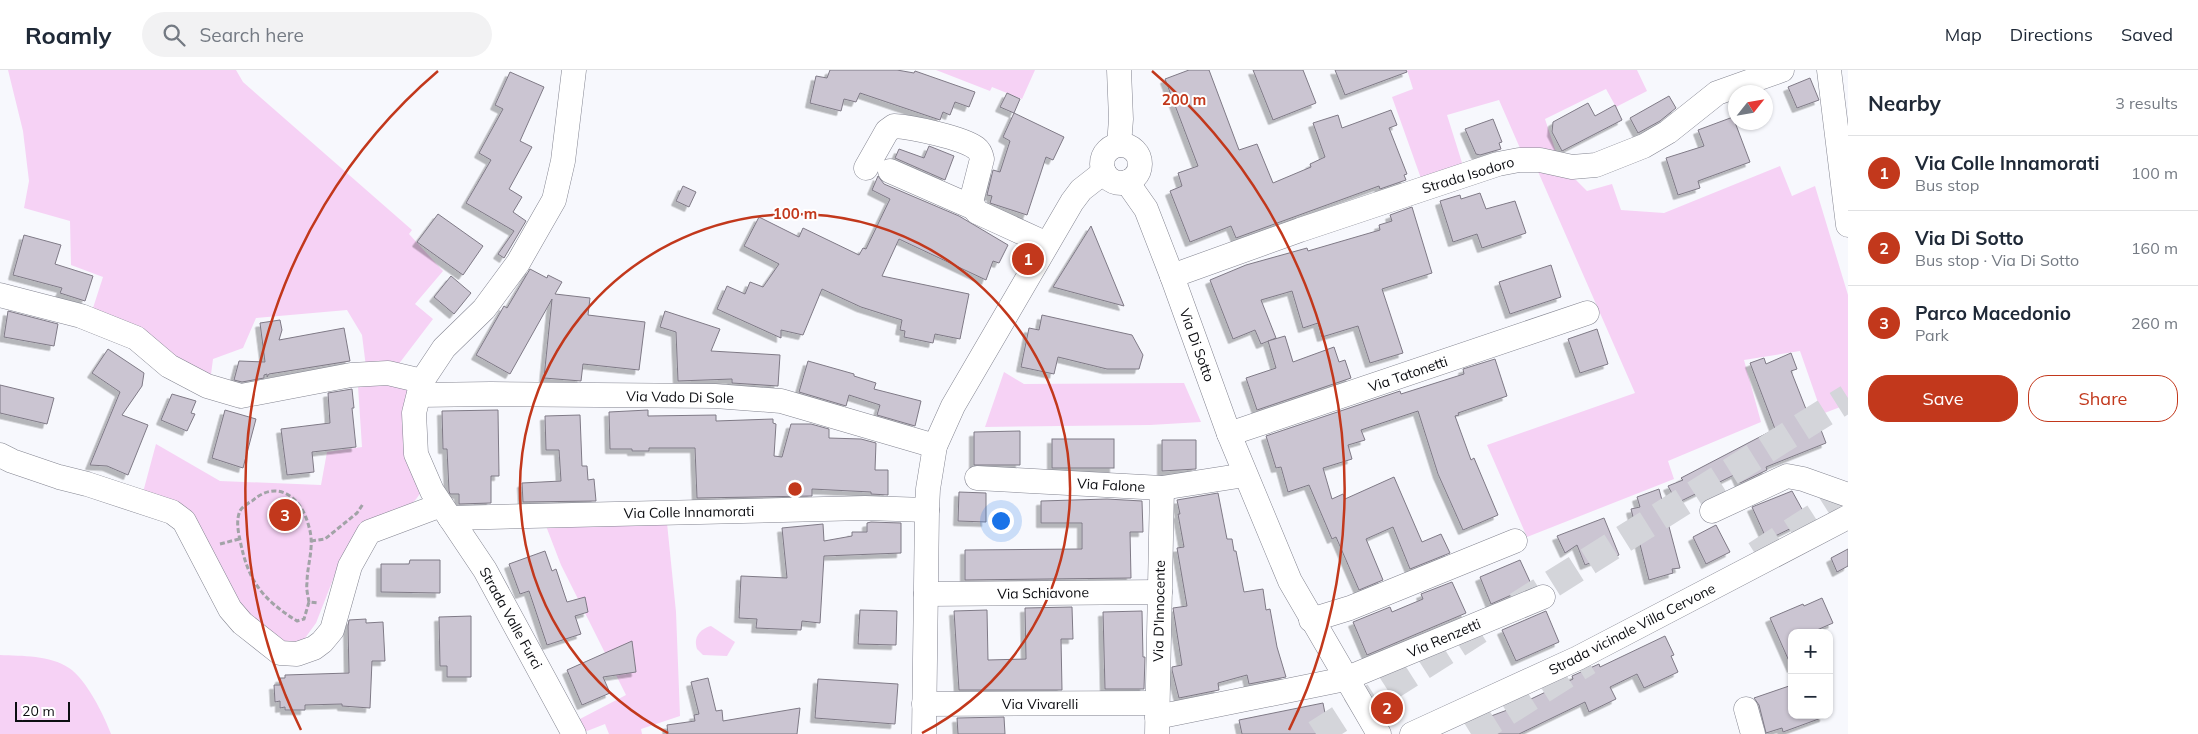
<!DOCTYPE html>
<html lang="en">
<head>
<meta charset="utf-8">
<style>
  :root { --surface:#fff; --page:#f2f2f3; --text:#1f2937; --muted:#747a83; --line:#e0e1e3; --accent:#c2381c }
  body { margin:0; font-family:Mulish,sans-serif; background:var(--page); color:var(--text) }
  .controls { position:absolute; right:15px; bottom:15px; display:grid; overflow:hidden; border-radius:10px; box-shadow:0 1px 4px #0004 }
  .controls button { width:45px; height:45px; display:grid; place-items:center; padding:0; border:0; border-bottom:1px solid var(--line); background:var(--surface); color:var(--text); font:25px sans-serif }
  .compass { position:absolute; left:1728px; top:15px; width:45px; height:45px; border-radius:50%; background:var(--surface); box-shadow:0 1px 4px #0004; rotate:59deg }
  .scale { position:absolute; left:15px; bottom:12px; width:55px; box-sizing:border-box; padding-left:5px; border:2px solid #0c0d11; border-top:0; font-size:14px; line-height:18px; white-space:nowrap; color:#0c0d11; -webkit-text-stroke:4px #fff; paint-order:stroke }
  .you { position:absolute; left:1000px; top:450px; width:18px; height:18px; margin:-12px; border:4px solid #fff; border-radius:50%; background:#1a73e8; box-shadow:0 0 0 8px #1a73e833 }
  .badge { display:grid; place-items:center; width:32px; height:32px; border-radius:50%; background:var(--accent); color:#fff; font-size:16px; font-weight:700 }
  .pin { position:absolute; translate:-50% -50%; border:2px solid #fff; box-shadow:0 1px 5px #0006 }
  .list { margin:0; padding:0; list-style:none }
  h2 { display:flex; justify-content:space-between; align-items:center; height:65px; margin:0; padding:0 20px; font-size:21px }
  h2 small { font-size:16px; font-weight:400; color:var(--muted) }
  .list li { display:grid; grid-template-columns:32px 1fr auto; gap:15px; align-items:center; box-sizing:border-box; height:75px; padding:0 20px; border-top:1px solid var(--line) }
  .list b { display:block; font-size:19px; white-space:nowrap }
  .list p { margin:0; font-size:16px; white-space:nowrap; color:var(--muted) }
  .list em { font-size:16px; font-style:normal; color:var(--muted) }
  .actions { display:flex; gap:10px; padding:15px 20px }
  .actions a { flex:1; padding:11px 0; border:1px solid var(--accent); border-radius:20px; text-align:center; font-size:18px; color:var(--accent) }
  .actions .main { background:var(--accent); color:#fff }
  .icon { flex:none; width:28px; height:28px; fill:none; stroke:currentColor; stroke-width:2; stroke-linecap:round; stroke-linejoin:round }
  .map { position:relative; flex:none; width:1848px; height:664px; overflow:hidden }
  header { display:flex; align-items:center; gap:30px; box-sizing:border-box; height:70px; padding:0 25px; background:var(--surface); border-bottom:1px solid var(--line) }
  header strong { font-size:24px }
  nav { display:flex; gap:28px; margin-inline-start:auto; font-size:18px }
  .search { width:350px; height:45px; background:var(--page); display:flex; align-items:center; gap:12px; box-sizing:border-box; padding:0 18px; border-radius:28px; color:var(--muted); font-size:19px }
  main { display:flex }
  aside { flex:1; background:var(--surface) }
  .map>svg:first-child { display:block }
  .green { fill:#f6d2f5 }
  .building { fill:#cbc5d2; stroke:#7f7a86; filter:url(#shadow) }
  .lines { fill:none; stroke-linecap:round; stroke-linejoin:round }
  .highway-tunnel { stroke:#d4d5da; stroke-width:28; stroke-dasharray:28 14; stroke-linecap:butt }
  .minor-casing { stroke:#838490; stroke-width:25 }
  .path { stroke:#a2a3a7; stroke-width:3; stroke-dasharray:5 2.5; stroke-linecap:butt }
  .minor { stroke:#fff; stroke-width:24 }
  .ring { fill:none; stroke:#c2381c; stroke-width:2.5 }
  .labels { text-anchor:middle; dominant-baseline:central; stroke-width:4; stroke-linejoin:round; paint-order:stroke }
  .street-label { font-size:14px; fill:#0c0d11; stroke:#fff }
  .centre { fill:#c2381c; stroke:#fff; stroke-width:2.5 }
  .ring-label { font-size:15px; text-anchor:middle; font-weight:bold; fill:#c2381c; stroke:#fff; stroke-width:4; stroke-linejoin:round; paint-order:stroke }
</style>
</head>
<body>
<header>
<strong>Roamly</strong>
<div class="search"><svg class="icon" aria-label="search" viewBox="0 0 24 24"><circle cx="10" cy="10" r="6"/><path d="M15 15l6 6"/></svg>Search here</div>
<nav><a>Map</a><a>Directions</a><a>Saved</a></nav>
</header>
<main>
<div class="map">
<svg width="1848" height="664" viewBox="0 0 1848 664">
  <defs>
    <filter id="shadow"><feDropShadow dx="-4.5" dy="4.5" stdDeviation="0" flood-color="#0004"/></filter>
  </defs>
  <rect width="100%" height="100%" fill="#f7f8fd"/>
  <g class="green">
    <polygon points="8,0 236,0 243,12 412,160 409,164 443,201 415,234 433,249 398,295 366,297 362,265 347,240 256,248 243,278 213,289 210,312 93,238 103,207 71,195 70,151 24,138 29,111 23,61"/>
    <polygon points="936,0 1035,0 1022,29 992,17 990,21"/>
    <polygon points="1407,0 1637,0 1647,21 1616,37 1606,19 1545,49 1556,82 1523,85 1499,30 1447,45 1464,99 1423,114 1392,27 1413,19"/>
    <polygon points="1780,96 1792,126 1815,116 1848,225 1848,334 1822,344 1800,281 1744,290 1761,352 1668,391 1674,409 1527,467 1487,375 1635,323 1536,97 1576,110 1587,121 1612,114 1621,140 1664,143"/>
    <polygon points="1004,302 1024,314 1184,313 1201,352 1150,355 985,357"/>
    <path d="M388,314l24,4 9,104c-16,26 -30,18 -55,29l-25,38 -25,64 -16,22 -20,-1 -45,-43 -41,-77 -52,-28 14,-52 64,37 101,4 6,-33 35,-5 -4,-61z"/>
    <polygon points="667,453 676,542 680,646 641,659 642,664 609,664 605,654 582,663 576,651 626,625 561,495 546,456"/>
    <path d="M711,556l24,16 -8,14 -24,-1 -6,-6c-4,-12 3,-20 14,-23z"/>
    <path d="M0,585c22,1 50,0 69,13 17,11 35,47 42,66h-111z"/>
  </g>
  <g class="building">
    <polygon points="830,0 897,0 914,3 915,1 975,22 969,37 955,32 950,45 943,42 940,50 860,23 856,32 844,29 841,41 810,33 816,6 827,8"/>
    <polygon points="1189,0 1209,0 1239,80 1257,74 1273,113 1311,97 1310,94 1325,87 1313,53 1338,45 1342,58 1391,40 1397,55 1389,58 1407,104 1404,105 1406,110 1380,119 1379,116 1236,168 1231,156 1190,172 1170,121 1182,116 1178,103 1198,96 1165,9"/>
    <polygon points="1253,0 1303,0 1316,33 1273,50"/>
    <polygon points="1335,0 1406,0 1407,2 1345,25"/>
    <polygon points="510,2 544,17 520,71 532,77 509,119 522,127 513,142 526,151 504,188 498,184 514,161 466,133 491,90 479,83 503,39 495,35"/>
    <polygon points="1810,8 1819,30 1797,38 1788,17"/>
    <polygon points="1007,23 1020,29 1014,43 1000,37"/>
    <polygon points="1669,26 1676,38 1660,51 1638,63 1630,48"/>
    <polygon points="1588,33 1595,46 1615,35 1622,50 1562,81 1552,62 1553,52"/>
    <polygon points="1014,43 1064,67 1053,90 1046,87 1027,145 990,133 992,126 987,125 993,100 1000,102 1010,71 1003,67"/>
    <polygon points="1733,47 1750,92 1698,111 1700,118 1678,125 1666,88 1704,76 1698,60"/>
    <polygon points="1493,49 1502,72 1499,73 1501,79 1480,85 1476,84 1465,59"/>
    <polygon points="929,76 954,86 945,110 895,88 899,79 924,88"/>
    <polygon points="878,106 884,114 959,146 1008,175 999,193 993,191 986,210 899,169 882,206 969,224 960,269 935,264 933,273 904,267 905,261 900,260 902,250 861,237 822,219 803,265 781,260 781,268 717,239 727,216 745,224 750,212 763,217 779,194 744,176 759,147 799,167 803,158 859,185 863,178 866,179 890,129 872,120"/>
    <polygon points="683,116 696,122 689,137 676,131"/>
    <polygon points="1480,123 1486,139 1515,131 1526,163 1482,178 1477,164 1453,172 1440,131 1460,125 1461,129"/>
    <polygon points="1412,137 1432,203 1382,219 1403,283 1370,293 1358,256 1322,267 1318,253 1303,258 1292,221 1261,230 1276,268 1261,274 1255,260 1233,269 1210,210 1246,195 1307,178 1308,181 1380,160 1379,155 1392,151 1390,145"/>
    <polygon points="438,144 483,176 463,205 417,172"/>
    <polygon points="1091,156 1124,236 1053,217"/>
    <polygon points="24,165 61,175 55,194 93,206 85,231 60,223 62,218 13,205"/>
    <polygon points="1551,195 1561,227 1510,244 1499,212"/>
    <polygon points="530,199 547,208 548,205 562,212 555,224 590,228 588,245 645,252 639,300 583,294 581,311 544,308 552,229 510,304 476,285 504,236 507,238"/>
    <polygon points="451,206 471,223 454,244 434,227"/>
    <polygon points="8,241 58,254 54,276 4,267"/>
    <polygon points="665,241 720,259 711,281 780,285 778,316 732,313 732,309 678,311 676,262 660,257"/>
    <polygon points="1042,245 1132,265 1143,285 1139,299 1107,299 1058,287 1054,304 1021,297 1029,258 1039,260"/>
    <polygon points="280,250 282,260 279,270 344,258 350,291 269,304 267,307 267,304 264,305 264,308 242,312 234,310 239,291 265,292 260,253"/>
    <polygon points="1597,259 1608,294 1580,303 1568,269"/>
    <polygon points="1285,266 1293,292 1334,277 1339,292 1345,290 1351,308 1257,340 1246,308 1276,298 1268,271"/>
    <polygon points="108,279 144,303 142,316 122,345 148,355 128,405 107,396 90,395 120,322 92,303"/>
    <polygon points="1791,283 1797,299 1791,301 1815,362 1821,360 1826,373 1766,397 1767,400 1740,413 1736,404 1677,433 1668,416 1683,410 1681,408 1775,359 1750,293 1764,288 1766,294"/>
    <polygon points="1495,289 1507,326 1458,343 1459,345 1455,346 1471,390 1474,388 1498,445 1463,460 1438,404 1418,341 1361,360 1365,370 1348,375 1352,389 1323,398 1332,429 1343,424 1345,429 1394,407 1422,472 1441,464 1450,483 1410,499 1393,457 1366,469 1383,510 1359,520 1336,467 1332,469 1309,415 1288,422 1281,397 1276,398 1266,366 1400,321 1401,324 1464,304 1463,299"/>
    <polygon points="808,291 854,304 854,306 876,313 874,319 921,331 915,356 877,345 880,335 849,325 846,336 799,322"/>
    <polygon points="0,315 54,328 47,354 0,343"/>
    <polygon points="352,319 354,338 352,338 356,377 312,382 314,402 287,405 281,359 330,353 328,323"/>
    <polygon points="172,324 196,331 191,343 195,344 187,361 161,350"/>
    <polygon points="225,340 256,349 243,398 212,388"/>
    <polygon points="498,340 499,406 491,406 491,433 459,434 459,424 450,424 449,421 447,379 443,379 442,341"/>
    <polygon points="648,340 648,346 716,345 716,351 773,349 773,353 776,354 774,386 782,387 791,354 811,354 829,359 829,368 861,369 876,373 875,400 888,400 888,425 871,424 871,422 812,419 812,426 697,428 695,378 649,378 649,381 632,381 632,379 610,379 609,342"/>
    <polygon points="580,345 582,396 587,396 588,410 594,409 596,431 523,432 522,413 561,411 559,380 546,380 545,346"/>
    <polygon points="1020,361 1020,395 974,395 974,362"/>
    <rect x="1052" y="369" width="62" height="29"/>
    <polygon points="1162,370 1196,370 1196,399 1162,401"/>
    <polygon points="1659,419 1680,498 1672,499 1673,503 1649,510 1631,439 1640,437 1637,427"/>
    <polygon points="1792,421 1808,450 1767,470 1752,437"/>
    <polygon points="959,422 986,423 986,452 958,451"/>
    <polygon points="1218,423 1227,469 1232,469 1234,481 1236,481 1244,522 1263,519 1266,540 1270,539 1277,577 1286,607 1249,614 1247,605 1218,613 1219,620 1179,628 1172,600 1172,597 1182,595 1173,538 1187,536 1177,478 1184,477 1178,444 1180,444 1177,430"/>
    <polygon points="1107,429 1142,431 1143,462 1130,462 1131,508 965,510 965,480 1082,479 1082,453 1041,453 1041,431"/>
    <polygon points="1604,448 1619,485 1598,493 1597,490 1585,495 1577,475 1565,483 1557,466"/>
    <polygon points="871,452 901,453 901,483 824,486 820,553 802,551 801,560 756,558 757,549 739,548 741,506 787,508 782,458 823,454 824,471 852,466 852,462 867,462 867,453"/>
    <polygon points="1716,455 1730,482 1706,494 1693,467"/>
    <polygon points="1848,479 1848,496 1837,502 1831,488"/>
    <polygon points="545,481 552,501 556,499 567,532 585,527 588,542 575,546 581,564 547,575 529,521 520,524 509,494"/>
    <polygon points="410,490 440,490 440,523 381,522 381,494 409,494"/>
    <polygon points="1520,490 1532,516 1491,534 1480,507"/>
    <polygon points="1452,512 1466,543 1367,585 1353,552 1390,537 1392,542 1423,529 1421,524"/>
    <polygon points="1822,528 1833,553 1810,563 1792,563 1792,598 1770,548 1803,534 1804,536"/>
    <polygon points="1072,537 1073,569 1061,569 1062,620 959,620 954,541 987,540 988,590 1026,589 1025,538"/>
    <polygon points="860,540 897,541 896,575 858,574"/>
    <polygon points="1142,541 1143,587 1145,587 1144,619 1105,619 1103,542"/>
    <polygon points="1546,541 1559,572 1516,591 1502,560"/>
    <polygon points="471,546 471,607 447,607 447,596 440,596 439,547"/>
    <polygon points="366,549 366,553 383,552 385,591 372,591 370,638 342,636 342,634 305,635 305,640 285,640 285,637 280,638 280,631 275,632 274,615 280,615 280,608 285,608 285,605 349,603 348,556 349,550"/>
    <polygon points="1665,566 1674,585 1671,586 1678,602 1644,618 1637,604 1610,617 1616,629 1589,642 1585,632 1519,664 1489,664 1483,649 1510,639 1573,609 1572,606 1599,594 1600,597"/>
    <polygon points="632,571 636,602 603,607 610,623 582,635 567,600"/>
    <polygon points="708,608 716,641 722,640 723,651 800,638 797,664 668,664 667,655 695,651 694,645 699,644 691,612"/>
    <polygon points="818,609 898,614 895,654 815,648"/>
    <polygon points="1792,615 1792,645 1824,645 1824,647 1783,662 1782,658 1766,663 1759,635 1754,628"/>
    <polygon points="1323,633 1329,664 1242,664 1239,650"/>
    <polygon points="1004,647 1005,664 958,664 957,648"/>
  </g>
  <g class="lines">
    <g class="highway-tunnel">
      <polyline points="1756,485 1848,426"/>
      <polyline points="1517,536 1848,328"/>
      <polyline points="1316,664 1479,560"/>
      <polyline points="1471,664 1588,591"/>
    </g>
    <g class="minor-casing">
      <g id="minor">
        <polyline points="574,0 563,91 554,130 518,193 484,239 444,278 422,311 414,343 416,384 432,421 485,500 574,664"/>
        <polyline points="1829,0 1848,155"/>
        <polyline points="1119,75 1121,49 1119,0"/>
        <circle cx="1121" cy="94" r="19"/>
        <path d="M866,98l21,-37 7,-5c18,1 69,12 82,22 4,3 5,6 6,11l-11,43 6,10 70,32"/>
        <polyline points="890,101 972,137"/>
        <polyline points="1127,112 1146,139 1172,206 1229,364 1290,511 1379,664"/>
        <polyline points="1172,206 1300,160 1498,94 1519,90 1540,90 1572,97 1596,95 1644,76 1668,62 1717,23 1782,0"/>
        <polyline points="0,225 81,246 136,268 169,296 207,316 241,326 351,305 388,303 422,311"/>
        <polyline points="419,325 491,324 715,326 781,331 935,376"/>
        <polyline points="1229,364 1587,243"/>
        <polyline points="0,385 12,391 59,407 87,414 172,442 184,451 230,539 242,553 280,583 297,584 314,578 322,572 332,560 350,496 369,462 441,435"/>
        <polyline points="977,408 1162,418 1245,405"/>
        <polyline points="1712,441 1787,406 1803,409 1848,425"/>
        <polyline points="450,448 865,438 927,440"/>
        <polyline points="926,524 1160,522"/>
        <polyline points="1311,550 1350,538 1515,471"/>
        <polyline points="924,634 1156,633"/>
        <polyline points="1746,639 1753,664"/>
        <polyline points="1157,647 1345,609 1543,527"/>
        <polyline points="924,664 927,440 928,419 935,376 953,336 1072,132 1081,120 1104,102"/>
        <polyline points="1157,664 1162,418"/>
        <polyline points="1412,664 1578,588 1848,447"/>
      </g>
    </g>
    <g class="path">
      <polyline points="311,471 325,469 357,443 363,434"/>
      <polyline points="220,474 239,469"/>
      <path d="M309,532l-5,17 -7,2c-35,-22 -49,-40 -57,-81 -2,-9 -4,-20 0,-29 2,-4 8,-8 12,-10 26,-23 50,-3 57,26 6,20 -2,37 -2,56 -1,6 1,13 2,19l10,1"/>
    </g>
    <use href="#minor" class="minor"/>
  </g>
  <g class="ring">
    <path d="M668 663A275 275 0 1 1 922 663"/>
    <path d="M301 660A550 550 0 0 1 438 1M1152 1A550 550 0 0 1 1289 660"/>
  </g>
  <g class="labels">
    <g class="street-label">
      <text transform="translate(1468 105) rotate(-17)">Strada Isodoro</text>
      <text transform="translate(1197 275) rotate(70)">Via Di Sotto</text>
      <text transform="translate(1408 304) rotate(-19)">Via Tatonetti</text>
      <text transform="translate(680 327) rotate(1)">Via Vado Di Sole</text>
      <text transform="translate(1111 415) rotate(3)">Via Falone</text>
      <text transform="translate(689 442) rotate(-1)">Via Colle Innamorati</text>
      <text transform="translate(1043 523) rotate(-1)">Via Schiavone</text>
      <text transform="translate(1159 541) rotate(-89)">Via D'Innocente</text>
      <text transform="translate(511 548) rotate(61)">Strada Valle Furci</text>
      <text transform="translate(1632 559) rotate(-27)">Strada vicinale Villa Cervone</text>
      <text transform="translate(1444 568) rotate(-23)">Via Renzetti</text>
      <text x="1040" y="634">Via Vivarelli</text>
    </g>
  </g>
  <circle cx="795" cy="419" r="8" class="centre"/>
  <g class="ring-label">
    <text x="1184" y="35">200 m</text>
    <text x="795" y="149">100 m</text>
  </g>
</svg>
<div class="controls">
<button>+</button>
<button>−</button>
</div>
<svg class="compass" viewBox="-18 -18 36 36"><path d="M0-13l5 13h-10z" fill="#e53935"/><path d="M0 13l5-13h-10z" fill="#747a83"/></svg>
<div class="scale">20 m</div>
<div class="you"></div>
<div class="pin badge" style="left:1028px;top:189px">1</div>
<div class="pin badge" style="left:1387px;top:638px">2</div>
<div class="pin badge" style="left:285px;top:445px">3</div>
</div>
<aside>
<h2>Nearby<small>3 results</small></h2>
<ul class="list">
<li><span class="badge">1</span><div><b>Via Colle Innamorati</b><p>Bus stop</p></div><em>100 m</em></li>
<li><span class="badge">2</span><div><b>Via Di Sotto</b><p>Bus stop · Via Di Sotto</p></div><em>160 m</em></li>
<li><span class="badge">3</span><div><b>Parco Macedonio</b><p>Park</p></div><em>260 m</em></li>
</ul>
<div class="actions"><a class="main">Save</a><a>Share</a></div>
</aside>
</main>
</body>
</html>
